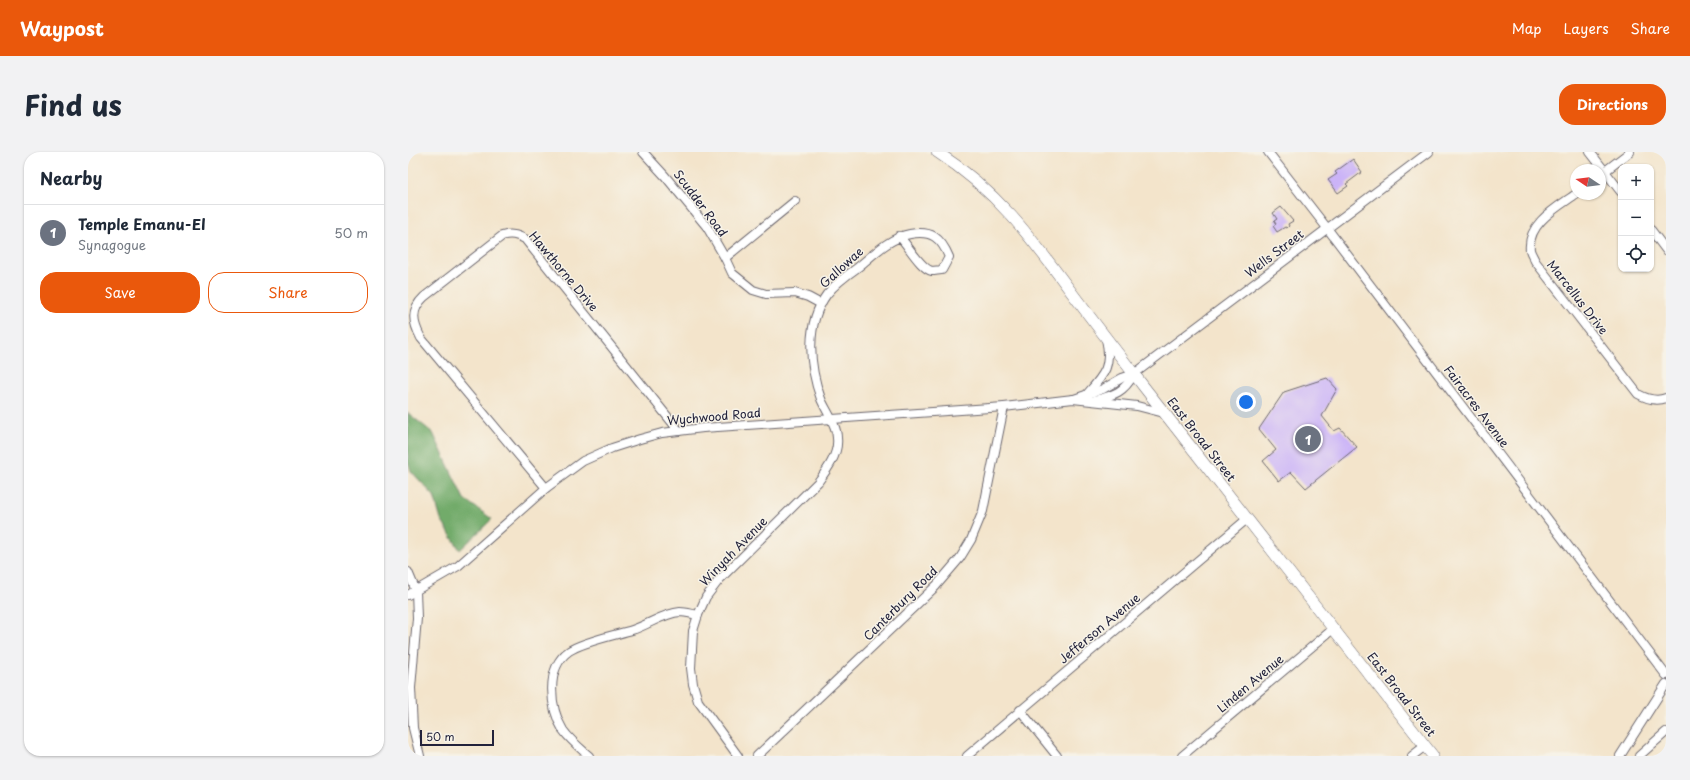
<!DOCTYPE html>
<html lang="en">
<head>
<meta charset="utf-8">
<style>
  :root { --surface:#fff; --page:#f2f2f3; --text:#1f2937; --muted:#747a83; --line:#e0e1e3; --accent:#ea580c }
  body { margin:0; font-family:"Playpen Sans",sans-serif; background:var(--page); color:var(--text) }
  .controls { position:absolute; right:12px; top:12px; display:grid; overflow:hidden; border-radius:8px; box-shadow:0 1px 3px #0004 }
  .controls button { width:36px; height:36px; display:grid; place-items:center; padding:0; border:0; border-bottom:1px solid var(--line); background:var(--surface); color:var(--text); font:20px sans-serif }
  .compass { position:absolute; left:1162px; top:12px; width:36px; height:36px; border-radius:50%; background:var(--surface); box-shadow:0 1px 3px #0004; rotate:283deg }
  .scale { position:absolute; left:12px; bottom:10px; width:74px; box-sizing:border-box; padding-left:4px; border:2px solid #22223b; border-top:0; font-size:11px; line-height:14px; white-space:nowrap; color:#22223b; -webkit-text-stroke:3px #f7f3e8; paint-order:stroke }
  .you { position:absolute; left:838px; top:250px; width:14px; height:14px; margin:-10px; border:3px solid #fff; border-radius:50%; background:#1a73e8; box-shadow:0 0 0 6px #1a73e833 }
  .badge { display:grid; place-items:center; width:26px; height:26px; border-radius:50%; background:var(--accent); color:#fff; font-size:13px; font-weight:700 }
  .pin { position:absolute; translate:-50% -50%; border:2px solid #fff; box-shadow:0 1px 4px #0006 }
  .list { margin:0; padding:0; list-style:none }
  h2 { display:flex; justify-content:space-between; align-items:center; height:52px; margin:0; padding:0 16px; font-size:17px }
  h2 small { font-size:13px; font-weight:400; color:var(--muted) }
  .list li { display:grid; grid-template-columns:26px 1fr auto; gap:12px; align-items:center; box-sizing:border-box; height:56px; padding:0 16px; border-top:1px solid var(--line) }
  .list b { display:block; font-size:15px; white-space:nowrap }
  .list p { margin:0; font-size:13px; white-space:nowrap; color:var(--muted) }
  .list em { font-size:13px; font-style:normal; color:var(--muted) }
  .actions { display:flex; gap:8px; padding:12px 16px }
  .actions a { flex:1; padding:9px 0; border:1px solid var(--accent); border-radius:16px; text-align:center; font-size:14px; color:var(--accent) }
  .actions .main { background:var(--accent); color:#fff }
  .icon { flex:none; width:22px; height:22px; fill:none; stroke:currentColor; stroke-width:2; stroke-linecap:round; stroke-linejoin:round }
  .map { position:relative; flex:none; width:1258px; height:604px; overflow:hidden; border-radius:16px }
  header { display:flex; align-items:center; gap:24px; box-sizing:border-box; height:56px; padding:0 20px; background:var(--accent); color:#fff }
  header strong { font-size:19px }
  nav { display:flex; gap:22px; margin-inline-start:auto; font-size:14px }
  .intro { display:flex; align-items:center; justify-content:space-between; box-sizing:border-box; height:96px; padding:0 24px }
  h1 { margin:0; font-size:28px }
  .button { padding:10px 18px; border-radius:16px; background:var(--accent); color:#fff; font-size:14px; font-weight:700 }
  main { display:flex; gap:24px; padding:0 24px }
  aside { flex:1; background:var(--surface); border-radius:16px; box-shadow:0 1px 3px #0004 }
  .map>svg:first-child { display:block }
  .forest { fill:#72ab6a; stroke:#4a6652 }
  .building { fill:#cab2f8 }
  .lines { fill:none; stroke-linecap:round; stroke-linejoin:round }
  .street-casing { stroke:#6b666d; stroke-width:10 }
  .secondary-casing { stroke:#6b666d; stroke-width:12 }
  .street { stroke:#fff; stroke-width:8 }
  .secondary { stroke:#fff; stroke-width:11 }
  .labels { text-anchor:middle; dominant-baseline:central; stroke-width:3; stroke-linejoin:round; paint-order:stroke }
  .street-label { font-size:12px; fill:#22223b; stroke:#f7f3e8 }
</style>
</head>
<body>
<header>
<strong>Waypost</strong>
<nav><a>Map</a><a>Layers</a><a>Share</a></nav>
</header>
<div class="intro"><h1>Find us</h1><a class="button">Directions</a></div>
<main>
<aside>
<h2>Nearby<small></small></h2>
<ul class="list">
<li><span class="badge" style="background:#6b7280">1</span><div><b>Temple Emanu-El</b><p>Synagogue</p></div><em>50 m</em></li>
</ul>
<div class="actions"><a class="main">Save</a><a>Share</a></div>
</aside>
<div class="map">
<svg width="1258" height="604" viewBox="0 0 1258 604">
  <rect width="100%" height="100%" fill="#f7f3e8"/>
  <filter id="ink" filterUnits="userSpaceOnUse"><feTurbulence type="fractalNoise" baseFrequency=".025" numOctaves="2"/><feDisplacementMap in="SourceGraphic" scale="8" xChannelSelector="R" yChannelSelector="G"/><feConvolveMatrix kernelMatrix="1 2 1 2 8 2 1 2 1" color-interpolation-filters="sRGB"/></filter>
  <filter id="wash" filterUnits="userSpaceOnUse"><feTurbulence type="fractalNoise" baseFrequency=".012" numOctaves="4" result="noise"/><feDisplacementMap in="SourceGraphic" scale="16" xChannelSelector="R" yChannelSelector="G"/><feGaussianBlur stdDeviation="0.9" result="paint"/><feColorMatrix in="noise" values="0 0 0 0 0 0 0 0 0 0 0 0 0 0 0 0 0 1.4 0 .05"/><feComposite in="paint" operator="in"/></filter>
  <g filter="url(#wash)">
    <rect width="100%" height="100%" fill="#f3e4cb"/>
    <polygon class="forest" points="0,261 25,281 56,347 84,367 52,398 33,368 26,344 3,319 0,309"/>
    <g id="blocks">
      <g class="building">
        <polygon points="945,7 954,20 938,32 940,34 930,41 920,28 929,22 927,20"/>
        <polygon points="873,55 885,69 880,72 881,74 879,76 877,75 869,80 865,74 868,72 866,69 869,67 865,61"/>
        <polygon points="919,226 929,237 914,264 926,279 932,276 949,295 898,336 883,320 871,329 855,309 868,298 851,277 876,240"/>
      </g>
    </g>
  </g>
  <g filter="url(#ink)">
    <use href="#blocks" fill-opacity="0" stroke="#6b666d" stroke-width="1"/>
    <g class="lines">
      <g class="street-casing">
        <g id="street">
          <polyline points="235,0 257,24 299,75 317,106 324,121 345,138 358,142 387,141 400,145 413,152"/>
          <polyline points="860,0 919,76 1258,523"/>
          <polyline points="1182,0 1213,40"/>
          <polyline points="1192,23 1222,0"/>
          <path d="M1168,42c-18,13 -49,29 -46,56 1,4 4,8 5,11l103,133c9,5 18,8 28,4"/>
          <polyline points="1243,78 1258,98"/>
          <polyline points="317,106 387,49"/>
          <path d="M680,241c17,-19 24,-28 18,-54"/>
          <polyline points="666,247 695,237 714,226 726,222 1021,0"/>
          <path d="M687,248c20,-5 29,-8 39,-26"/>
          <path d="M138,336l-125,-150c-8,-15 -11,-28 3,-41l78,-61c9,-3 15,-1 23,3l154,192"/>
          <polyline points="0,420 8,439 9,466 3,536 5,576 12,604"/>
          <polyline points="0,443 50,414 138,336 175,309 204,296 232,287 254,281 295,276 596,255 665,247 729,254 756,261"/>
          <polyline points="612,558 649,604"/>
          <path d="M181,604c-9,-8 -19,-16 -26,-26 -13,-22 -18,-62 6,-79 13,-9 46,-16 63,-21 16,-5 32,-17 48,-18 6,0 12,2 18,3"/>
          <path d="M330,604l-40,-55 -5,-17 -2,-16 2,-37 5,-16 8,-18 13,-17 99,-98c9,-12 21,-28 19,-44 0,-13 -11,-27 -16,-39 -12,-33 -16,-75 6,-105 8,-10 20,-19 30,-26 16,-13 32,-30 53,-34 22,-4 31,4 39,23l-7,13c-3,0 -7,1 -10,1 -11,-2 -24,-26 -33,-35"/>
          <polyline points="349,604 528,434 552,406 563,388 575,359 596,255"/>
          <polyline points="559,604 839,367"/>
          <polyline points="774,604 925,477"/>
          <polyline points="1004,604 1017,594"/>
          <polyline points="1212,604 1258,532"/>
          <polyline points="1231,604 1258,580"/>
        </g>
      </g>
      <g class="secondary-casing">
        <path id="secondary" d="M529,0c59,38 94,85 135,141 24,32 48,63 72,94 96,123 193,246 289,369"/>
      </g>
      <use href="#street" class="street"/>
      <use href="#secondary" class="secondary"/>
    </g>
  </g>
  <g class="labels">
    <g class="street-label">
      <text transform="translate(293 51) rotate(53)">Scudder Road</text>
      <text transform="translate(866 101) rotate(-37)">Wells Street</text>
      <text transform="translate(433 115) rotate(-42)">Gallowae</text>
      <text transform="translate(156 119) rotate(50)">Hawthorne Drive</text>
      <text transform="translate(1170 145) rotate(52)">Marcellus Drive</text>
      <text transform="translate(1069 254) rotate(53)">Fairacres Avenue</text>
      <text transform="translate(306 264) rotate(-5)">Wychwood Road</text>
      <text transform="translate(794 287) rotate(52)">East Broad Street</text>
      <text transform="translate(325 399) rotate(-46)">Winyah Avenue</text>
      <text transform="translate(492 451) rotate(-45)">Canterbury Road</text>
      <text transform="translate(691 476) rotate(-40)">Jefferson Avenue</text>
      <text transform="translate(842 531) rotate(-40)">Linden Avenue</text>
      <text transform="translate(994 542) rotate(52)">East Broad Street</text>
    </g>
  </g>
</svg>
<div class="controls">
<button>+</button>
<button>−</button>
<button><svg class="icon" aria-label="locate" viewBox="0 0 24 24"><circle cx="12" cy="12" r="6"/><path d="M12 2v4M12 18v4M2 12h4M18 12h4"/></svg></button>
</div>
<svg class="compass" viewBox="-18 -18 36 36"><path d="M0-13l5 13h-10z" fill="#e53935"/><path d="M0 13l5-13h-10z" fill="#747a83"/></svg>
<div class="scale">50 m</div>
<div class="you"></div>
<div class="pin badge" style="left:900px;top:287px;background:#6b7280">1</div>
</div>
</main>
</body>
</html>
